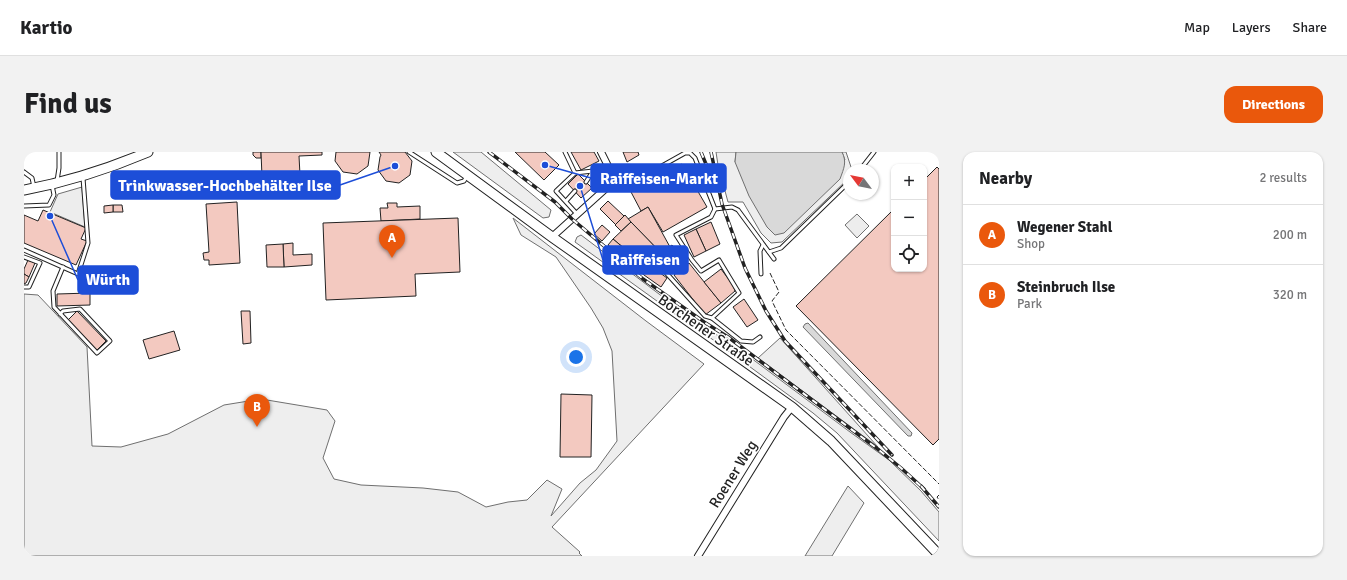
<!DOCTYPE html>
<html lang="en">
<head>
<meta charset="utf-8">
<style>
  :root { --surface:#fff; --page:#f2f2f2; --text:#202124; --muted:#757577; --line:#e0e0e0; --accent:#ea580c }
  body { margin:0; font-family:Signika,sans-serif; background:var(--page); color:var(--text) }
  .controls { position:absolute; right:12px; top:12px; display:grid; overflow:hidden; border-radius:8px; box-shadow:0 1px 3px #0004 }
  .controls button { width:36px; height:36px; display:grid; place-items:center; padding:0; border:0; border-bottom:1px solid var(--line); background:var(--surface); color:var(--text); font:20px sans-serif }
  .compass { position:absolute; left:819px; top:12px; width:36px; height:36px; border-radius:50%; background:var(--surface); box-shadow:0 1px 3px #0004; rotate:302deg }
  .you { position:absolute; left:552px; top:205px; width:14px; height:14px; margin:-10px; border:3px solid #fff; border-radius:50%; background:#1a73e8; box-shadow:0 0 0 6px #1a73e833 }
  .badge { display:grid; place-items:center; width:26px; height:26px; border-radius:50%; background:var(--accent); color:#fff; font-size:13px; font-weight:700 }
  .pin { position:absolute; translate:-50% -33px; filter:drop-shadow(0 1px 2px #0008) }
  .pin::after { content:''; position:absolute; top:21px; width:14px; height:12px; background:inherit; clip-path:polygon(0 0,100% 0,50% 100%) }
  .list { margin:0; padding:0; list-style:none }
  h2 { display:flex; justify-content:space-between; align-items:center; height:52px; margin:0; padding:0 16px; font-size:17px }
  h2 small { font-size:13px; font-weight:400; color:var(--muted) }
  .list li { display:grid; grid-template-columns:26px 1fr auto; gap:12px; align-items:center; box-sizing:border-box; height:60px; padding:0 16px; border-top:1px solid var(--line) }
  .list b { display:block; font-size:15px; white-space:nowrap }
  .list p { margin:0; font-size:13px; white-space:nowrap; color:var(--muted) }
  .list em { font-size:13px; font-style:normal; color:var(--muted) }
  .icon { flex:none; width:22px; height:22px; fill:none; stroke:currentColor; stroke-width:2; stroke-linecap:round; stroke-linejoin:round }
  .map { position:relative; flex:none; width:915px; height:404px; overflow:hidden; border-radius:12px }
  header { display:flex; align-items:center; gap:24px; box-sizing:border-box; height:56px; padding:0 20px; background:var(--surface); border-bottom:1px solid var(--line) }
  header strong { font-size:19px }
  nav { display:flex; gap:22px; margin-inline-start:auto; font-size:14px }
  .intro { display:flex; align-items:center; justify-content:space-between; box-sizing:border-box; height:96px; padding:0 24px }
  h1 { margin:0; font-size:28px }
  .button { padding:10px 18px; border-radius:12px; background:var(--accent); color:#fff; font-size:14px; font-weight:700 }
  main { display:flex; gap:24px; padding:0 24px }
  aside { flex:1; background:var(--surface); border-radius:12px; box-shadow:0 1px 3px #0004 }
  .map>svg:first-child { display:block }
  .green { fill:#eee; stroke:#6f6f6f }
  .parking { fill:#ededed; stroke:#6f6f6f }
  .water { fill:#d9d9d9; stroke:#6f6f6f }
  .building { fill:#f3c9c0; stroke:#222 }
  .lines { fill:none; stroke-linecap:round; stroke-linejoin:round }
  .service-casing { stroke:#222; stroke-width:5 }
  .minor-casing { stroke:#222; stroke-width:8 }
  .secondary-casing { stroke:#222; stroke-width:11 }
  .service { stroke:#fff; stroke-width:3 }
  .minor { stroke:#fff; stroke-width:6 }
  .secondary { stroke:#fff; stroke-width:9 }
  .rail-casing { stroke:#222; stroke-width:3.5 }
  .rail { stroke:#fff; stroke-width:2; stroke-dasharray:6; stroke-linecap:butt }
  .fence { stroke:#222; stroke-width:1; stroke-dasharray:5 2; stroke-linecap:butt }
  .labels { text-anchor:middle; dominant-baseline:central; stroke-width:3; stroke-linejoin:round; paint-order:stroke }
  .street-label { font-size:15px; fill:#222; stroke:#fff }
  .leader { fill:none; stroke:#1d4ed8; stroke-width:1.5 }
  .callout-dot { fill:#1d4ed8; stroke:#fff; stroke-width:1.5 }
  .callout { fill:#1d4ed8; stroke:#1d4ed8; stroke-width:1.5 }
  .callout-label { font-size:16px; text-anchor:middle; font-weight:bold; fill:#fff }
</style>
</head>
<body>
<header>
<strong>Kartio</strong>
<nav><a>Map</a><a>Layers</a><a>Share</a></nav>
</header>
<div class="intro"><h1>Find us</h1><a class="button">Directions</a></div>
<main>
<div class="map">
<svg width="915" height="404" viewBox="0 0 915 404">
  <rect width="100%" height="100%" fill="#fff"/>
  <g class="green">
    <polygon points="429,0 457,0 527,58 525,65 519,66"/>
    <polygon points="692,0 712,0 711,10 821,8 818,0 822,0 828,18 825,18 825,26 758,90 747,91 737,81 719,50 704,50 694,13"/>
    <polygon points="489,66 622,169 680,212 528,375 556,400 555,401 558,404 0,404 0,142 14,143 63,195 68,294 97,295 144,282 200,253 237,247 303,258 311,269 299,306 310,327 337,333 399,336 434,340 462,355 484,350 503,348 523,328 538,337 527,364 556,331 572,318 593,289 588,199 579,176 567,156 532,105 497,83"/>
    <polygon points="557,83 672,170 672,173 669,175 551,90 553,85"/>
    <polygon points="674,170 731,209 826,280 865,308 897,339 915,360 915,389 813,281 789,261 677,179"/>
    <polygon points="756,186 854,295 734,206"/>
    <polygon points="824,334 840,351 808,404 781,404"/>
  </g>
  <g class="parking">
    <polygon points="58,35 61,75 26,60 34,42"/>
    <polygon points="833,62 845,74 833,86 821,73"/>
  </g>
  <g class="water">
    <path d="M712,0h106c5,10 2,16 -2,27l-56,54 -9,2 -8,-8 -18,-31 -14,-34z"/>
    <polygon points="784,171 888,281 887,284 884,284 779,175 781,172"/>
  </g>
  <g class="building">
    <polygon points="229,0 237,0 237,6 232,6 229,3"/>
    <polygon points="237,0 298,0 298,3 275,4 276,23 238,25"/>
    <polygon points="312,0 346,0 344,14 333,22 319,20 311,9"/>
    <polygon points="355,0 381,0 388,9 386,23 375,31 362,29 354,18 356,5 357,3"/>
    <polygon points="491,0 521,0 535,13 520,28"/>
    <polygon points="547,0 570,0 575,9 557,18"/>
    <polygon points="599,0 614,0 615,3 603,10"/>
    <polygon points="658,12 683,55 639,80 624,55 617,59 607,40"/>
    <polygon points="913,15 915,17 915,287 909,293 772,154 870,57 870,117 900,117 900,28"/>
    <polygon points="554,22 568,36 557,46 544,32"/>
    <polygon points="584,49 600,64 592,73 576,57"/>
    <polygon points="213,50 216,111 185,113 185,108 180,108 179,101 185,100 182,52"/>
    <polygon points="363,51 373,51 373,55 396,54 396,67 357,69 356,56 364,56"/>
    <polygon points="89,53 98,53 99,60 89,60"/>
    <polygon points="89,53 89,60 80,61 80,54"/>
    <polygon points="624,55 646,95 637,101 604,67"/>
    <polygon points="19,58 62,76 57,87 63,89 52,113 0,91 0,63 14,69"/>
    <polygon points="601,63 607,70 597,79 591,73"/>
    <polygon points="434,66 436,120 391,122 392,144 302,148 299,71"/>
    <polygon points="607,70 640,104 625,117 589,87"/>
    <polygon points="687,70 696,92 682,99 672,77"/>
    <polygon points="578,73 586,80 578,89 570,82"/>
    <polygon points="672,77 682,99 670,105 660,83"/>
    <polygon points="589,87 625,117 628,115 643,126 637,135 620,123 584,93"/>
    <polygon points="269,91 269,103 288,102 288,113 260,115 259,92"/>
    <polygon points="259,92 260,115 243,115 242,93"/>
    <polygon points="648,93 664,113 654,121 647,112 644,114 637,106 640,104 637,101"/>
    <polygon points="4,108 11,111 5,125 0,122 0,117"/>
    <polygon points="665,111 697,151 681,163 650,123"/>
    <polygon points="697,117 709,133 711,139 697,151 680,130"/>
    <polygon points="0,122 5,125 2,131 0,132"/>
    <polygon points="66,141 66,153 33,154 33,142"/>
    <polygon points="720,147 734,168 723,175 709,155"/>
    <polygon points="53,159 82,189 73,198 44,168"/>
    <polygon points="217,159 226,159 227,191 219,192"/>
    <polygon points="150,179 156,198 125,207 119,188"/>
    <polygon points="537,242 568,243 567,305 536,305"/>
  </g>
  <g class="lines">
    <g class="service-casing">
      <g id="service">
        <polyline points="385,0 433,31 440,29 443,24"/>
        <polyline points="541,0 551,21"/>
        <polyline points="836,18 850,0"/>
        <polyline points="0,20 8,26 10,35"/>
        <polyline points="33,29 35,16 35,0"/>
        <polyline points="562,30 569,19 583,12"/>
        <polyline points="589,30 602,34 661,1 666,1 671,6 691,57"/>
        <polyline points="542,49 551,39"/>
        <polyline points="0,54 25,53 30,43 28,33"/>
        <polyline points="691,57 687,65 652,83 668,108 677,119 695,108 715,141 688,166 717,189 729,190 736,185"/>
        <polyline points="691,57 708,55 714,58 750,107"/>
        <polyline points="553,62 532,39 551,21 569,19"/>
        <polyline points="0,98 54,122 64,91 59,26"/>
        <polyline points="745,100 757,96 825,30"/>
        <polyline points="0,105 16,111 5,135 0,135"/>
        <polyline points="636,114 681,164 688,166"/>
        <polyline points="737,122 736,99 739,93"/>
        <polyline points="36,162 39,159 56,157 86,189 73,201 30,155 29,139 39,115"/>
      </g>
    </g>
    <g class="minor-casing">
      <g id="minor">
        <polyline points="528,85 589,30 589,24 577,0"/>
        <polyline points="674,404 760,265 768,255"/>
      </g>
    </g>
    <g class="secondary-casing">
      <g id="secondary">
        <polyline points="412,0 528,85 768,255 807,289 915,403"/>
        <path d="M0,38c43,-8 84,-21 124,-38"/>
      </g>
    </g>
    <use href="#service" class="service"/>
    <use href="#minor" class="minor"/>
    <use href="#secondary" class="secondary"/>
    <g class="rail-casing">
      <g id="rail">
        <polyline points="465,0 531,50 548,67 619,127 680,170 704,185 855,298 877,316 900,337"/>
        <polyline points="677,0 689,29"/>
        <polyline points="687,0 698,52 721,116 742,159 761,189 868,303"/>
        <polyline points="897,334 915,355"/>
      </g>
    </g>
    <use href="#rail" class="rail"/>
    <g class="fence">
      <polyline points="601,30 607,40"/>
      <polyline points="746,121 755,140 748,149 762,178 915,332"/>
      <polyline points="915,343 913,345 915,348"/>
    </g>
  </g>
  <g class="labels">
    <g class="street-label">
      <text transform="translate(682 178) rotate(35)">Borchener Straße</text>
      <text transform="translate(709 322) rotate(-58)">Roener Weg</text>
    </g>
  </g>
  <path class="leader" d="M521 13L567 26M371 14L316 33M556 34L579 108M26 64L54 128"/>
  <g class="callout-dot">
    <circle cx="521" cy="13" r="4"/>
    <circle cx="371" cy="14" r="4"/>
    <circle cx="556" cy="34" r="4"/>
    <circle cx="26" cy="64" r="4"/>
  </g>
  <g class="callout">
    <rect x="567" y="12" width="135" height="28" rx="4"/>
    <rect x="87" y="19" width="229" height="28" rx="4"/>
    <rect x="579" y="94" width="85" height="28" rx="4"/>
    <rect x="54" y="114" width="60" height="28" rx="4"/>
  </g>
  <g class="callout-label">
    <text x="635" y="32">Raiffeisen-Markt</text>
    <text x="201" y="39">Trinkwasser-Hochbehälter Ilse</text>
    <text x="621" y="113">Raiffeisen</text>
    <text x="84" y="133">Würth</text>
  </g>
</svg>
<div class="controls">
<button>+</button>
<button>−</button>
<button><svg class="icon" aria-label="locate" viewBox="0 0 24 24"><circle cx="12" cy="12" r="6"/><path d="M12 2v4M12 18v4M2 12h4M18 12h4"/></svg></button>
</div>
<svg class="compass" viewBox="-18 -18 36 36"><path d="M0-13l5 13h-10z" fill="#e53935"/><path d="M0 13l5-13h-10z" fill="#757577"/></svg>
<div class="you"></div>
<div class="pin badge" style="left:368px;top:106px">A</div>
<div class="pin badge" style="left:233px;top:275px">B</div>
</div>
<aside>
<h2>Nearby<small>2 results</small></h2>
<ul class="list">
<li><span class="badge">A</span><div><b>Wegener Stahl</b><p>Shop</p></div><em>200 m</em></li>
<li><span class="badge">B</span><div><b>Steinbruch Ilse</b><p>Park</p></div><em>320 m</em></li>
</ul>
</aside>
</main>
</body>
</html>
